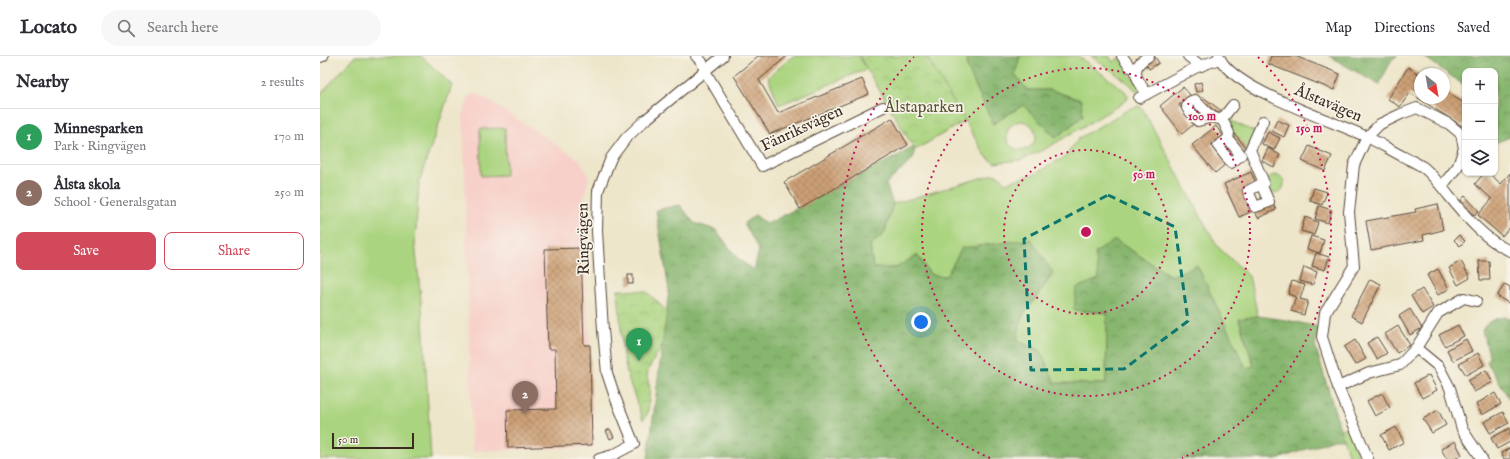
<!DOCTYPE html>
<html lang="en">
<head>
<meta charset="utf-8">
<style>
  :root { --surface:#fff; --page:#f7f7f7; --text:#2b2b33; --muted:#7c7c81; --line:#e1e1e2; --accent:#d1495b }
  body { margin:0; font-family:"IM FELL English",serif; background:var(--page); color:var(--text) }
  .controls { position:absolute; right:12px; top:12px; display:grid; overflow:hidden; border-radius:8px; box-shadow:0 1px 3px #0004 }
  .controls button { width:36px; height:36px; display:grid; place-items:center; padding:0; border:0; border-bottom:1px solid var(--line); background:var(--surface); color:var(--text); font:20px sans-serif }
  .compass { position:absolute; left:1094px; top:12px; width:36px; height:36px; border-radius:50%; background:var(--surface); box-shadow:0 1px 3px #0004; rotate:149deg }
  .scale { position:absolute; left:12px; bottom:10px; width:82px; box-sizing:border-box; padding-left:4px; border:2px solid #3b2a1e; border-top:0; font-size:11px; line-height:14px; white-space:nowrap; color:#3b2a1e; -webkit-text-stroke:3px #f7f3e8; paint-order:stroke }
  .you { position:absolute; left:601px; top:266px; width:14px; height:14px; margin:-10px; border:3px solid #fff; border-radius:50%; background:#1a73e8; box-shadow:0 0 0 6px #1a73e833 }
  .badge { display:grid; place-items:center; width:26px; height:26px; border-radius:50%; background:var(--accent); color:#fff; font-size:13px; font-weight:700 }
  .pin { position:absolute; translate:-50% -33px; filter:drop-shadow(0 1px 2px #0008) }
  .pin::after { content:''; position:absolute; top:21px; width:14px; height:12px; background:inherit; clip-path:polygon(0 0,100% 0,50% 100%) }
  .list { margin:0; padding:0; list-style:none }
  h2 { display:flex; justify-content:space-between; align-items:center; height:52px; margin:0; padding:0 16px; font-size:17px }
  h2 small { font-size:13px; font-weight:400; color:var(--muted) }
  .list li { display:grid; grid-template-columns:26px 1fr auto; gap:12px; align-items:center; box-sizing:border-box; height:56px; padding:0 16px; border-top:1px solid var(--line) }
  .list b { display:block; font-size:15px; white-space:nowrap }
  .list p { margin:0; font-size:13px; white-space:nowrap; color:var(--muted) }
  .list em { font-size:13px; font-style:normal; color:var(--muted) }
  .actions { display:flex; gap:8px; padding:12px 16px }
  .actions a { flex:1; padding:9px 0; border:1px solid var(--accent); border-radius:8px; text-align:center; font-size:14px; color:var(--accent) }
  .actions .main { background:var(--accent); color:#fff }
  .icon { flex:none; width:22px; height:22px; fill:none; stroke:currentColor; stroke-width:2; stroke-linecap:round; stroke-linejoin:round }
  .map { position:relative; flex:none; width:1190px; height:403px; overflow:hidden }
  header { display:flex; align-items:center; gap:24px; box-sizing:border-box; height:56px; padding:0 20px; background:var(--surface); border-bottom:1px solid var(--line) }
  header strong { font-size:19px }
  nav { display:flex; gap:22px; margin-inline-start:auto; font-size:14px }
  .search { width:280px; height:36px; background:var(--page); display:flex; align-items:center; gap:10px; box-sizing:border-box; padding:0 14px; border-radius:22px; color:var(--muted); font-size:15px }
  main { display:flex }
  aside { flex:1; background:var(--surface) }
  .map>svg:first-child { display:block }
  .built { fill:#f7d0c9 }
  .green { fill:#aad47f; stroke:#727f4e; fill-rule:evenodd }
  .forest { fill:url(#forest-crowns); stroke:#617046 }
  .park { fill:url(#park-crowns); stroke:#727f4e }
  .building { fill:url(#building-cross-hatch) }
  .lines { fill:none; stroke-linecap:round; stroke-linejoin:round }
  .street-casing { stroke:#564638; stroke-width:12 }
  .street { stroke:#fff; stroke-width:10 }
  .marked { fill:none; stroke:#0f766e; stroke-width:3; stroke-dasharray:8 5; stroke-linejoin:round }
  .ring { fill:none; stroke:#c2185b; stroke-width:2; stroke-dasharray:2 4 }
  .labels { text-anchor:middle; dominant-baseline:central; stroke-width:3.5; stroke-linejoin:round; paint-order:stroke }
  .street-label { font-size:16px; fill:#3b2a1e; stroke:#f7f3e8 }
  .park-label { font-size:16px; fill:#575436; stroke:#f7f3e8 }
  .centre { fill:#c2185b; stroke:#f7f3e8; stroke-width:2 }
  .ring-label { font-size:12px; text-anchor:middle; font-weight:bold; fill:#c2185b; stroke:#f7f3e8; stroke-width:3.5; stroke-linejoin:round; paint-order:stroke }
</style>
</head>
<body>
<header>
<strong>Locato</strong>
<div class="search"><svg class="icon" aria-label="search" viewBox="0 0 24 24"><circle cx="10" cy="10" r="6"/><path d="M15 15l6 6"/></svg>Search here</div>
<nav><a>Map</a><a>Directions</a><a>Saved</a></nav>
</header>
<main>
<aside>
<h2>Nearby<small>2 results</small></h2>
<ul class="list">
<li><span class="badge" style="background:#2e9e5b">1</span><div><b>Minnesparken</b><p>Park · Ringvägen</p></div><em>170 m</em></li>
<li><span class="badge" style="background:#8d6e63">2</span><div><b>Ålsta skola</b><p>School · Generalsgatan</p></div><em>250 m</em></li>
</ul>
<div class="actions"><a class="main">Save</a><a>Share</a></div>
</aside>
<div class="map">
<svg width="1190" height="403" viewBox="0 0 1190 403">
  <defs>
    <pattern id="forest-crowns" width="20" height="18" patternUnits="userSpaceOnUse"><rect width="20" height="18" fill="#87b66e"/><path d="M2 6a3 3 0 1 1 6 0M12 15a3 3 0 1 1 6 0" fill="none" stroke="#70945a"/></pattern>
    <pattern id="park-crowns" width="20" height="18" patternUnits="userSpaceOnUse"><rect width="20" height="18" fill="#aad47f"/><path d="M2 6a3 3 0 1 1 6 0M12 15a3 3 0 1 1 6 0" fill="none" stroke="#93b66d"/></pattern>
    <pattern id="building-cross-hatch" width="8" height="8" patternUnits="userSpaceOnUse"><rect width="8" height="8" fill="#cda076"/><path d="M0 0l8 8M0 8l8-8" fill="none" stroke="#a88360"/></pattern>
  </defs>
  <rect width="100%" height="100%" fill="#f7f3e8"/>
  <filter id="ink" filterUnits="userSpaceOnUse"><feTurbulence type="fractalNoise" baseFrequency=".025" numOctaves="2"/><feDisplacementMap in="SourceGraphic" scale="8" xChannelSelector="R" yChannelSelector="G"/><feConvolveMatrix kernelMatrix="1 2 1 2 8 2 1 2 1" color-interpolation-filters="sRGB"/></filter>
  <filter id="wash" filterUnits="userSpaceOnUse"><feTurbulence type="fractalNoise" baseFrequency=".012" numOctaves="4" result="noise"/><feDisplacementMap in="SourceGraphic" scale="16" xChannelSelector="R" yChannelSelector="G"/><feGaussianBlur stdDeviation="0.9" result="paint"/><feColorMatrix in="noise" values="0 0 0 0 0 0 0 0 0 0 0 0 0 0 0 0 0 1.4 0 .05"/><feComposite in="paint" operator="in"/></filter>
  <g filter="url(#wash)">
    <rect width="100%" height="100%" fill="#eee6ca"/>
    <polygon class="built" points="159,38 260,104 269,121 262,152 262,192 270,289 274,391 152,395 143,57 149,39"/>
    <g class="green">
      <polygon points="35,0 101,0 132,29 99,126 95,187 103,263 111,403 0,403 0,39"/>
      <polygon points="473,0 539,0 547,13 459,49 448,21"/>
      <path d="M606,0h41v11l26,57 30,-19 33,33 -5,-48h-24l-12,-16 5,-18h58l47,35 3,5 -5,7 -76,45 -26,12 -27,3 -9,-8zM699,65c20,0 23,25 4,29 -20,0 -22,-23 -4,-29z"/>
      <polygon points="771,0 789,0 793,6 800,1 808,12 809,18 821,32 817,35 806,25"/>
      <polygon points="819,50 822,52 897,190 929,220 938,260 919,264 934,310 926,312 877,210 851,220 795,184 779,223 754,254 787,257 786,328 735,327 720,294 697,285 702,261 733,218 642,192 627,220 611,219 597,199 576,212 553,212 550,189 564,178 573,148 674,118 681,121 685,127 714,118 745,101 759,82 809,53"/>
      <polygon points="913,54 914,56 911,65 937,77 927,93 915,78 911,81 904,64"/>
      <polygon points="185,72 186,119 161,120 160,73"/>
      <polygon points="1028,371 1039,403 1030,403 1020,373"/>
    </g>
    <g class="forest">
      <polygon points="647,0 700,0 695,18 707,34 731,34 761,44 763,60 736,82 703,49 673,68 647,11"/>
      <polygon points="1009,0 1077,0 1072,3 1059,29"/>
      <polygon points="1103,0 1190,0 1190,81 1175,87 1175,15 1145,15 1145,30"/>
      <polygon points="594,91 594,102 566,128 573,148 564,178 550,189 553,212 576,212 597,199 611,219 626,220 642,192 711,183 733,217 702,261 697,285 720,294 735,327 786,328 787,257 754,254 756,232 779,223 775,197 795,184 851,220 877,209 926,312 934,310 919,263 938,260 966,264 999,271 995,289 1023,383 1014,383 961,402 961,403 328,403 349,234 336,154 360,149 374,167 396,174 418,203 434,214 439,194 424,167 435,159 447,168"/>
      <path d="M1183,261l7,1v82l-23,-38 3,-5 -8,-26c4,-9 11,-12 21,-14z"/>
    </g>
    <g class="park">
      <polygon points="539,0 606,0 645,65 595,94"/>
      <circle cx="955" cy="128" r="9"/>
      <polygon points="298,234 326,235 347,255 342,290 329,312 327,320 330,333 328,357 323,364 309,325 303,299"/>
    </g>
    <g id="blocks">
      <g class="building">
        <polygon points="438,0 467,0 439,24 458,57 542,23 549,38 450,78 414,20"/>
        <polygon points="951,0 975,0 1020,18 1014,34 948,8"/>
        <polygon points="835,1 839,7 829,13 825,7"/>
        <polygon points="1088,11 1100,19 1100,42 1124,42 1124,34 1145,48 1145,65 1142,70 1090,37 1080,51 1068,43"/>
        <polygon points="881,26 883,34 876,36 874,28"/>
        <polygon points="863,31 871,40 859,49 874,68 862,78 840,50"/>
        <polygon points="883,41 903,56 898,62 878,46"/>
        <polygon points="572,62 588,89 480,153 464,126"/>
        <polygon points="957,64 969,69 964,81 952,75"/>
        <polygon points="896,70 903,80 891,89 906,108 895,117 872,89"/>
        <polygon points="948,76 960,82 954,94 942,88"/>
        <polygon points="915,78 927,93 921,97 909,82"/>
        <polygon points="989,90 1012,100 1005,115 982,105"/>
        <polygon points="948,92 960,99 954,111 942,105"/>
        <polygon points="931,116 936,127 923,133 933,155 919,161 904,128"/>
        <polygon points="1164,117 1169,117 1181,128 1190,117 1190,171 1182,180 1158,159 1172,143 1155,128"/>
        <polygon points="994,132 1007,136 1002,149 990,145"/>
        <polygon points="1145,140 1159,155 1154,159 1141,144"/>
        <polygon points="953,147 956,154 938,162 935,155"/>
        <polygon points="1118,148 1123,174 1103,179 1104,184 1051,194 1046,165 1096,156 1095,153"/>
        <polygon points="999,150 1012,154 1008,167 995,163"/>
        <polygon points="985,161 998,166 994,179 981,175"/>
        <polygon points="1139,179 1145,185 1140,190 1134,184"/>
        <polygon points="991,180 1004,184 1000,197 987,193"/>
        <polygon points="261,192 264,289 270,289 272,389 188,392 187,354 236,353 235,293 228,293 225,193"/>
        <polygon points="996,197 1009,201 1005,214 992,210"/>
        <polygon points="1141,205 1150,222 1138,229 1129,212"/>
        <polygon points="1159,205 1169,205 1170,224 1160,224"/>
        <polygon points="984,211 997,216 993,229 980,225"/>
        <polygon points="1118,213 1129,233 1118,239 1107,219"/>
        <rect x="308" y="219" width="5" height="9"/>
        <polygon points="1050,223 1061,228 1042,266 1031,260"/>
        <polygon points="972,225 985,229 980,243 988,245 984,259 971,255 976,241 968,238"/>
        <polygon points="1185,228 1190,231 1190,248 1177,240"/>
        <polygon points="1102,233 1113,251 1102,258 1091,240"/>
        <polygon points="1090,253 1102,272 1090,279 1079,260"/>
        <polygon points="1138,269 1144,280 1125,290 1119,279"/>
        <polygon points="1078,270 1090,289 1077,297 1065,278"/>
        <polygon points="1057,281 1067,297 1057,303 1047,287"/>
        <polygon points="1146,283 1152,295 1133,305 1127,294"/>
        <polygon points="1035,284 1046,303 1035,309 1024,291"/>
        <polygon points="1158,297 1164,309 1146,319 1139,308"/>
        <polygon points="1166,314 1173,326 1154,336 1148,325"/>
        <polygon points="1109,319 1117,334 1102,342 1094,327"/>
        <polygon points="1062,337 1070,352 1055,360 1047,345"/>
        <polygon points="1175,337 1181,348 1162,359 1156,348"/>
        <polygon points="1118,354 1126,369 1112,377 1103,363"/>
        <polygon points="1183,356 1189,367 1170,377 1164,366"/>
        <polygon points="1076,371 1084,386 1069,394 1061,379"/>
        <polygon points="1190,372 1190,386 1177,393 1171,382"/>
        <polygon points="290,373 294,381 290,383 286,375"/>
        <polygon points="1135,385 1142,399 1135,403 1127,403 1121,393"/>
        <polygon points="1190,392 1190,403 1184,403 1181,397"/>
      </g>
    </g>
  </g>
  <g filter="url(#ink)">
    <use href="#blocks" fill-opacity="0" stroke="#564638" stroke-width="1"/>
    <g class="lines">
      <g class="street-casing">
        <g id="street">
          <polyline points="376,0 382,6 385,15 442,110 563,51"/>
          <polyline points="802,0 810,11 816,12"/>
          <polyline points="868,0 881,10"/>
          <path d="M899,0c11,33 118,66 150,82 12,6 23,13 35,19 6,3 13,6 19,10 10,8 18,19 26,29 17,21 36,44 61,55"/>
          <polyline points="0,1 3,0"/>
          <path d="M827,38c-11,-16 -19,-26 2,-38"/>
          <polyline points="819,42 875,12 899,3"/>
          <path d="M892,61l-14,4 -11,-13c0,-5 3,-7 8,-8 7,7 16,20 27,19"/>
          <polyline points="908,83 898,90 911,107 921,99 908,83 909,77 902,63 913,49"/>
          <polyline points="941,128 928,135 935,151 949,146 941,128 944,127 930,94 943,65"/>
          <polyline points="1096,292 1119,311 1130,332 1142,373 1162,403"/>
          <polyline points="1018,331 1049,317 1080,309 1096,292 1118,257 1144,242 1156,245"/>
          <polyline points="279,403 293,399 314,388 295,341 287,317 283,274 277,175 278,135 291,102 306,82 324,65 403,0"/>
          <polyline points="1048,403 1018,331 1002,281 1005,257 1034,210 1029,156 1034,109 1047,81 1060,68 1081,58 1097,52 1129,68 1141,78 1144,92 1138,110 1122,130"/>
        </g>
      </g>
      <use href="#street" class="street"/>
    </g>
  </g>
  <path class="marked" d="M788,139l67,32 13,94 -64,48 -93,1 -7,-131z"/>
  <g class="ring">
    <circle cx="766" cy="176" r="82"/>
    <circle cx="766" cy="176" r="164"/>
    <path d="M670 402A246 246 0 0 1 594 1M938 1A246 246 0 0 1 862 402"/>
  </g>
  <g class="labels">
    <g class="street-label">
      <text transform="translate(1008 48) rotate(23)">Ålstavägen</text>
      <text transform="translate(482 73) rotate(-25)">Fänriksvägen</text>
      <text transform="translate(264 183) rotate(-91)">Ringvägen</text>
    </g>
    <g class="park-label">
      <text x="604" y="52">Ålstaparken</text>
    </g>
  </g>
  <circle cx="766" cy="176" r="6" class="centre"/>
  <g class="ring-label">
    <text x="882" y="64">100 m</text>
    <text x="989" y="76">150 m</text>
    <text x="824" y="122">50 m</text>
  </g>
</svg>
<div class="controls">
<button>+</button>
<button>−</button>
<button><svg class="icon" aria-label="layers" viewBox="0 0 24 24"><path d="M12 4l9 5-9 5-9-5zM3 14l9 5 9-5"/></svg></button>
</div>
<svg class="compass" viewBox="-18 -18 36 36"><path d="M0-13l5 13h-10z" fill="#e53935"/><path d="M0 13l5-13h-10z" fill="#7c7c81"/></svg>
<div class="scale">50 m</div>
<div class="you"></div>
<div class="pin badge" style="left:319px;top:305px;background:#2e9e5b">1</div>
<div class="pin badge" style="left:205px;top:358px;background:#8d6e63">2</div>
</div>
</main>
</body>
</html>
